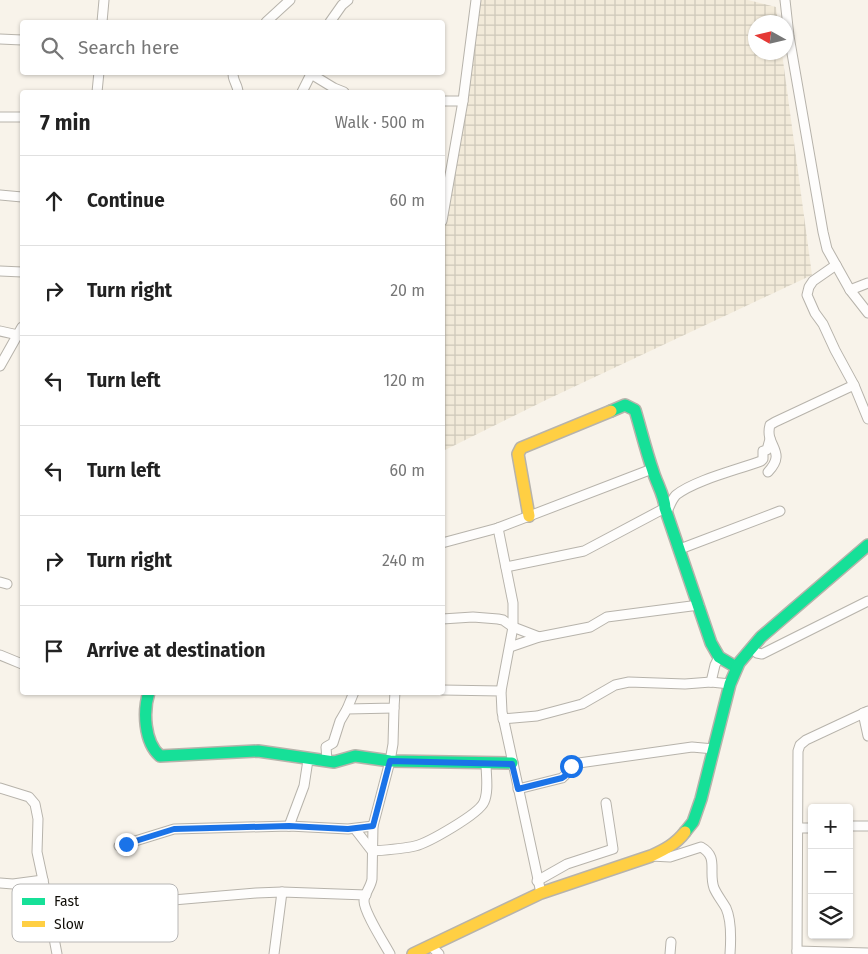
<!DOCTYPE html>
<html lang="en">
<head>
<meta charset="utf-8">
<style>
  :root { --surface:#fff; --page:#f2f2f2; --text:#222; --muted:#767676; --line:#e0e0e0 }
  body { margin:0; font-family:"Fira Sans",sans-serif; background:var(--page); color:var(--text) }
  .controls { position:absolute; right:15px; bottom:15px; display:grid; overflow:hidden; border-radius:5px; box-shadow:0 1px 4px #0004 }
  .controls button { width:45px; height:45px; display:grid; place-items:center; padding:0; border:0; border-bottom:1px solid var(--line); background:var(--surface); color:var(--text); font:25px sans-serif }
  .compass { position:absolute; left:748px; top:15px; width:45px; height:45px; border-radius:50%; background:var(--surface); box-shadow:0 1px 4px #0004; rotate:278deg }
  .stop { position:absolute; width:15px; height:15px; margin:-11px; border:4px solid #1a73e8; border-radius:50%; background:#fff }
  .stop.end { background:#1a73e8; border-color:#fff; box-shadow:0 1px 5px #0008 }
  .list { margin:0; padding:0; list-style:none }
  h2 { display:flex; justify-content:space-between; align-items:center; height:65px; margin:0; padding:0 20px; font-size:21px }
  h2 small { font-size:16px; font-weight:400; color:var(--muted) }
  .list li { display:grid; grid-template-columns:32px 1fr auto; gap:15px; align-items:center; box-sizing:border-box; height:90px; padding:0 20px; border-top:1px solid var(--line) }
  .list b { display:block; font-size:19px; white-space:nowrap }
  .list em { font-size:16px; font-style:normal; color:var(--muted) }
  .icon { flex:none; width:28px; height:28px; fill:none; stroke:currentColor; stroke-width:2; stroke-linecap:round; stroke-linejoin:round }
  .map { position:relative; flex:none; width:868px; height:954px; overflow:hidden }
  .search { position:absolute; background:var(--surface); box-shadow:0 1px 4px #0004; left:20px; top:20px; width:425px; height:55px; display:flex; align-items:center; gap:12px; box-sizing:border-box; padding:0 18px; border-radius:5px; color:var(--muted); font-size:19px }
  .panel { position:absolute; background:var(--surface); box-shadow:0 1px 4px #0004; left:20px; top:90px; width:425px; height:605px; border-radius:5px }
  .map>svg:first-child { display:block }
  .industrial { fill:url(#industrial-grid) }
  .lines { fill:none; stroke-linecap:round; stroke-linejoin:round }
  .street-casing { stroke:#b7b3ab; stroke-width:11 }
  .fast-casing { stroke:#b7b3ab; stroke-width:14 }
  .slow-casing { stroke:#b7b3ab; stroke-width:14 }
  .street { stroke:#fefdfc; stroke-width:9 }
  .fast { stroke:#16e098; stroke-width:11 }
  .slow { stroke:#ffcf43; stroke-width:11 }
  .route { stroke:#1a73e8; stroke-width:6 }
  .key { fill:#fff; stroke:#b7b6b5; stroke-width:1 }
  .key-label { font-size:14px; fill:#100d07 }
</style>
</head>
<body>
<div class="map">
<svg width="868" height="954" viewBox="0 0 868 954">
  <defs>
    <pattern id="industrial-grid" width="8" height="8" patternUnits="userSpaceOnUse" patternTransform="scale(1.25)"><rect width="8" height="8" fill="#f2ead9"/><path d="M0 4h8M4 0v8" fill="none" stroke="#cec8b9"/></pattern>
  </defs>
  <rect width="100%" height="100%" fill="#f8f3ea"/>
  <polygon class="industrial" points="481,0 748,0 776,7 778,22 756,22 756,52 782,53 812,275 548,399 443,451 443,227"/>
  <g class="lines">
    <g class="street-casing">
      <g id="street">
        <polyline points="785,0 789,36 823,232 827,249 836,265 813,281 809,287 807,295 815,313 823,324 835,350 854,385"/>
        <polyline points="102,22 104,0"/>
        <polyline points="266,22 290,0"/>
        <polyline points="330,22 342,5 348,0"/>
        <polyline points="0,39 22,40"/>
        <path d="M233,72c-1,8 5,13 5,20"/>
        <polyline points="311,74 334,88 344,92"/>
        <polyline points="97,92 99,72"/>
        <polyline points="302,92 312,72"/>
        <polyline points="442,101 463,101"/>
        <polyline points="0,117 22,117"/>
        <polyline points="0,195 22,197"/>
        <polyline points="442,221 463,101 476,0"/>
        <polyline points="836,265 850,290 868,313"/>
        <polyline points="0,271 22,272"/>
        <polyline points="850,290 868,283"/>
        <polyline points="0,331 18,335"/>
        <polyline points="0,366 22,327"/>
        <path d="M768,472c20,-21 -4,-26 2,-47l5,-3 79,-37 14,34"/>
        <path d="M667,512c2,-5 5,-13 9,-17 19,-15 61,-25 85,-34l2,-2v-8l4,-1 3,-11"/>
        <polyline points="498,528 513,603 513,627 501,691"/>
        <polyline points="442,543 498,528 652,469"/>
        <polyline points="680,549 780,511"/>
        <polyline points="506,567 584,551 665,508"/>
        <polyline points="0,582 7,584"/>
        <polyline points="442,619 473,617 498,619 503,620 513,627 539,637"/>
        <polyline points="510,647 539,637 590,627 607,617 699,605"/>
        <polyline points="752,648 757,653 762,654 868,601"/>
        <polyline points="0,655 22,664"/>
        <polyline points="711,682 715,665 719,657"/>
        <polyline points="442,690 501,691 502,712 541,893"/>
        <polyline points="347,709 354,692"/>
        <polyline points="863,713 868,736"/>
        <polyline points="503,719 537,716 582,704 615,685 629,682 685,684 711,682 730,684"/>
        <polyline points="0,788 29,797 35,804 38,819 37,852 43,880"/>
        <path d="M518,789l44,-11c7,-5 7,-13 17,-15l113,-16 22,2"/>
        <polyline points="289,826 304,786 308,760 327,761 326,747 333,743 340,721 347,709 394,708 395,692"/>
        <polyline points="849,826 868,826"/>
        <polyline points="799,828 812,828"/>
        <path d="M355,829l17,22c14,-1 30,-2 43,-5 13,-3 64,-32 69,-44 5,-11 2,-27 2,-39"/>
        <polyline points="119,846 174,829 289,826 348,829 373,826"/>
        <path d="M651,856l19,1 31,-10c18,10 7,24 13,41 3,7 8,13 12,20 6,13 5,32 4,46"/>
        <polyline points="537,881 567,864 613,849 606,803"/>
        <polyline points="0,883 13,884 43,880 57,954"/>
        <polyline points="143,903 153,899 173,900 256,893 282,892 366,895"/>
        <polyline points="431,946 439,954"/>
        <polyline points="797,951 868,953"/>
        <polyline points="274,954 282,892"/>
        <path d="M390,954c-6,-11 -26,-42 -26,-53 0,-7 7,-14 8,-22l1,-53 17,-65 3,-17 1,-36"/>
        <polyline points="670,954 671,942"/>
        <polyline points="797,954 798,751 800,745 806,740 868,711"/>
      </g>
    </g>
    <g class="fast-casing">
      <g id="fast">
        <path d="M611,411l14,-6 10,5c6,20 11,41 18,61 3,11 12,26 12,37l46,135 8,14 17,10"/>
        <path d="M149,692c-6,19 -5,50 11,64l98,-5 76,11 21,-6 35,5 122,2"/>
        <polyline points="685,832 693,822 701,799 730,684 739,663 761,637 868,545"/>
      </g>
    </g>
    <g class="slow-casing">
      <g id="slow">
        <polyline points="529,516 518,454 521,448 611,411"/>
        <path d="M413,954l128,-61 110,-37c13,-6 25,-12 34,-24"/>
      </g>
    </g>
    <use href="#street" class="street"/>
    <use href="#fast" class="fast"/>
    <use href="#slow" class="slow"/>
  </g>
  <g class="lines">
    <polyline class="route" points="126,844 174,829 289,826 348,829 373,826 390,761 512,764 518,789 562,778 565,776 571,766"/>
  </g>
  <rect x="12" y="884" width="166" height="58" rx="8" class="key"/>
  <rect x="22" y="898" width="23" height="7" fill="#16e098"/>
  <rect x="22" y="921" width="23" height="6" fill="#ffcf43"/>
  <g class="key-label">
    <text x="54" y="906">Fast</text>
    <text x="54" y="929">Slow</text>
  </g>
</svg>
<div class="controls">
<button>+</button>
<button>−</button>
<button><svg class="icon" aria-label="layers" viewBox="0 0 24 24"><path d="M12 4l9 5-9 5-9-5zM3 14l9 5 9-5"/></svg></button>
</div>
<svg class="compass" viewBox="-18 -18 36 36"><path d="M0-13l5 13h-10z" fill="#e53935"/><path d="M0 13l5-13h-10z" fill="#767676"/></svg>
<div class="stop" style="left:571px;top:766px"></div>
<div class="stop end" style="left:126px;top:844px"></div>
<div class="search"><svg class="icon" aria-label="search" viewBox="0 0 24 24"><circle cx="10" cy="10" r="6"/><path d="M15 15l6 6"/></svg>Search here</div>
<section class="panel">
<h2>7 min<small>Walk · 500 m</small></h2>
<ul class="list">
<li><svg class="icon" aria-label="ahead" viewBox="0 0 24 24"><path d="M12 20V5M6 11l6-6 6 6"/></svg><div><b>Continue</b></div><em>60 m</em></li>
<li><svg class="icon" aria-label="right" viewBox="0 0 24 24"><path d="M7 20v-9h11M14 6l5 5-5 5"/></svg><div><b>Turn right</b></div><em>20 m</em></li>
<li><svg class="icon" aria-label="left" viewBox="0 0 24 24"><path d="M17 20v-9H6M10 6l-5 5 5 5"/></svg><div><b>Turn left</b></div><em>120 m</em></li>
<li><svg class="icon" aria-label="left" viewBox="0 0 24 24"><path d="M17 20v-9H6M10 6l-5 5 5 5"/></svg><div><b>Turn left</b></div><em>60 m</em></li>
<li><svg class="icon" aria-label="right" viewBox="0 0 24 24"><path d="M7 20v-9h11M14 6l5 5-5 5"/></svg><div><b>Turn right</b></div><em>240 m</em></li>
<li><svg class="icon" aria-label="arrive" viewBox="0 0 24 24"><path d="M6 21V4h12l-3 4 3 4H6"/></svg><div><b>Arrive at destination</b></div></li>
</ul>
</section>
</div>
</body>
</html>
